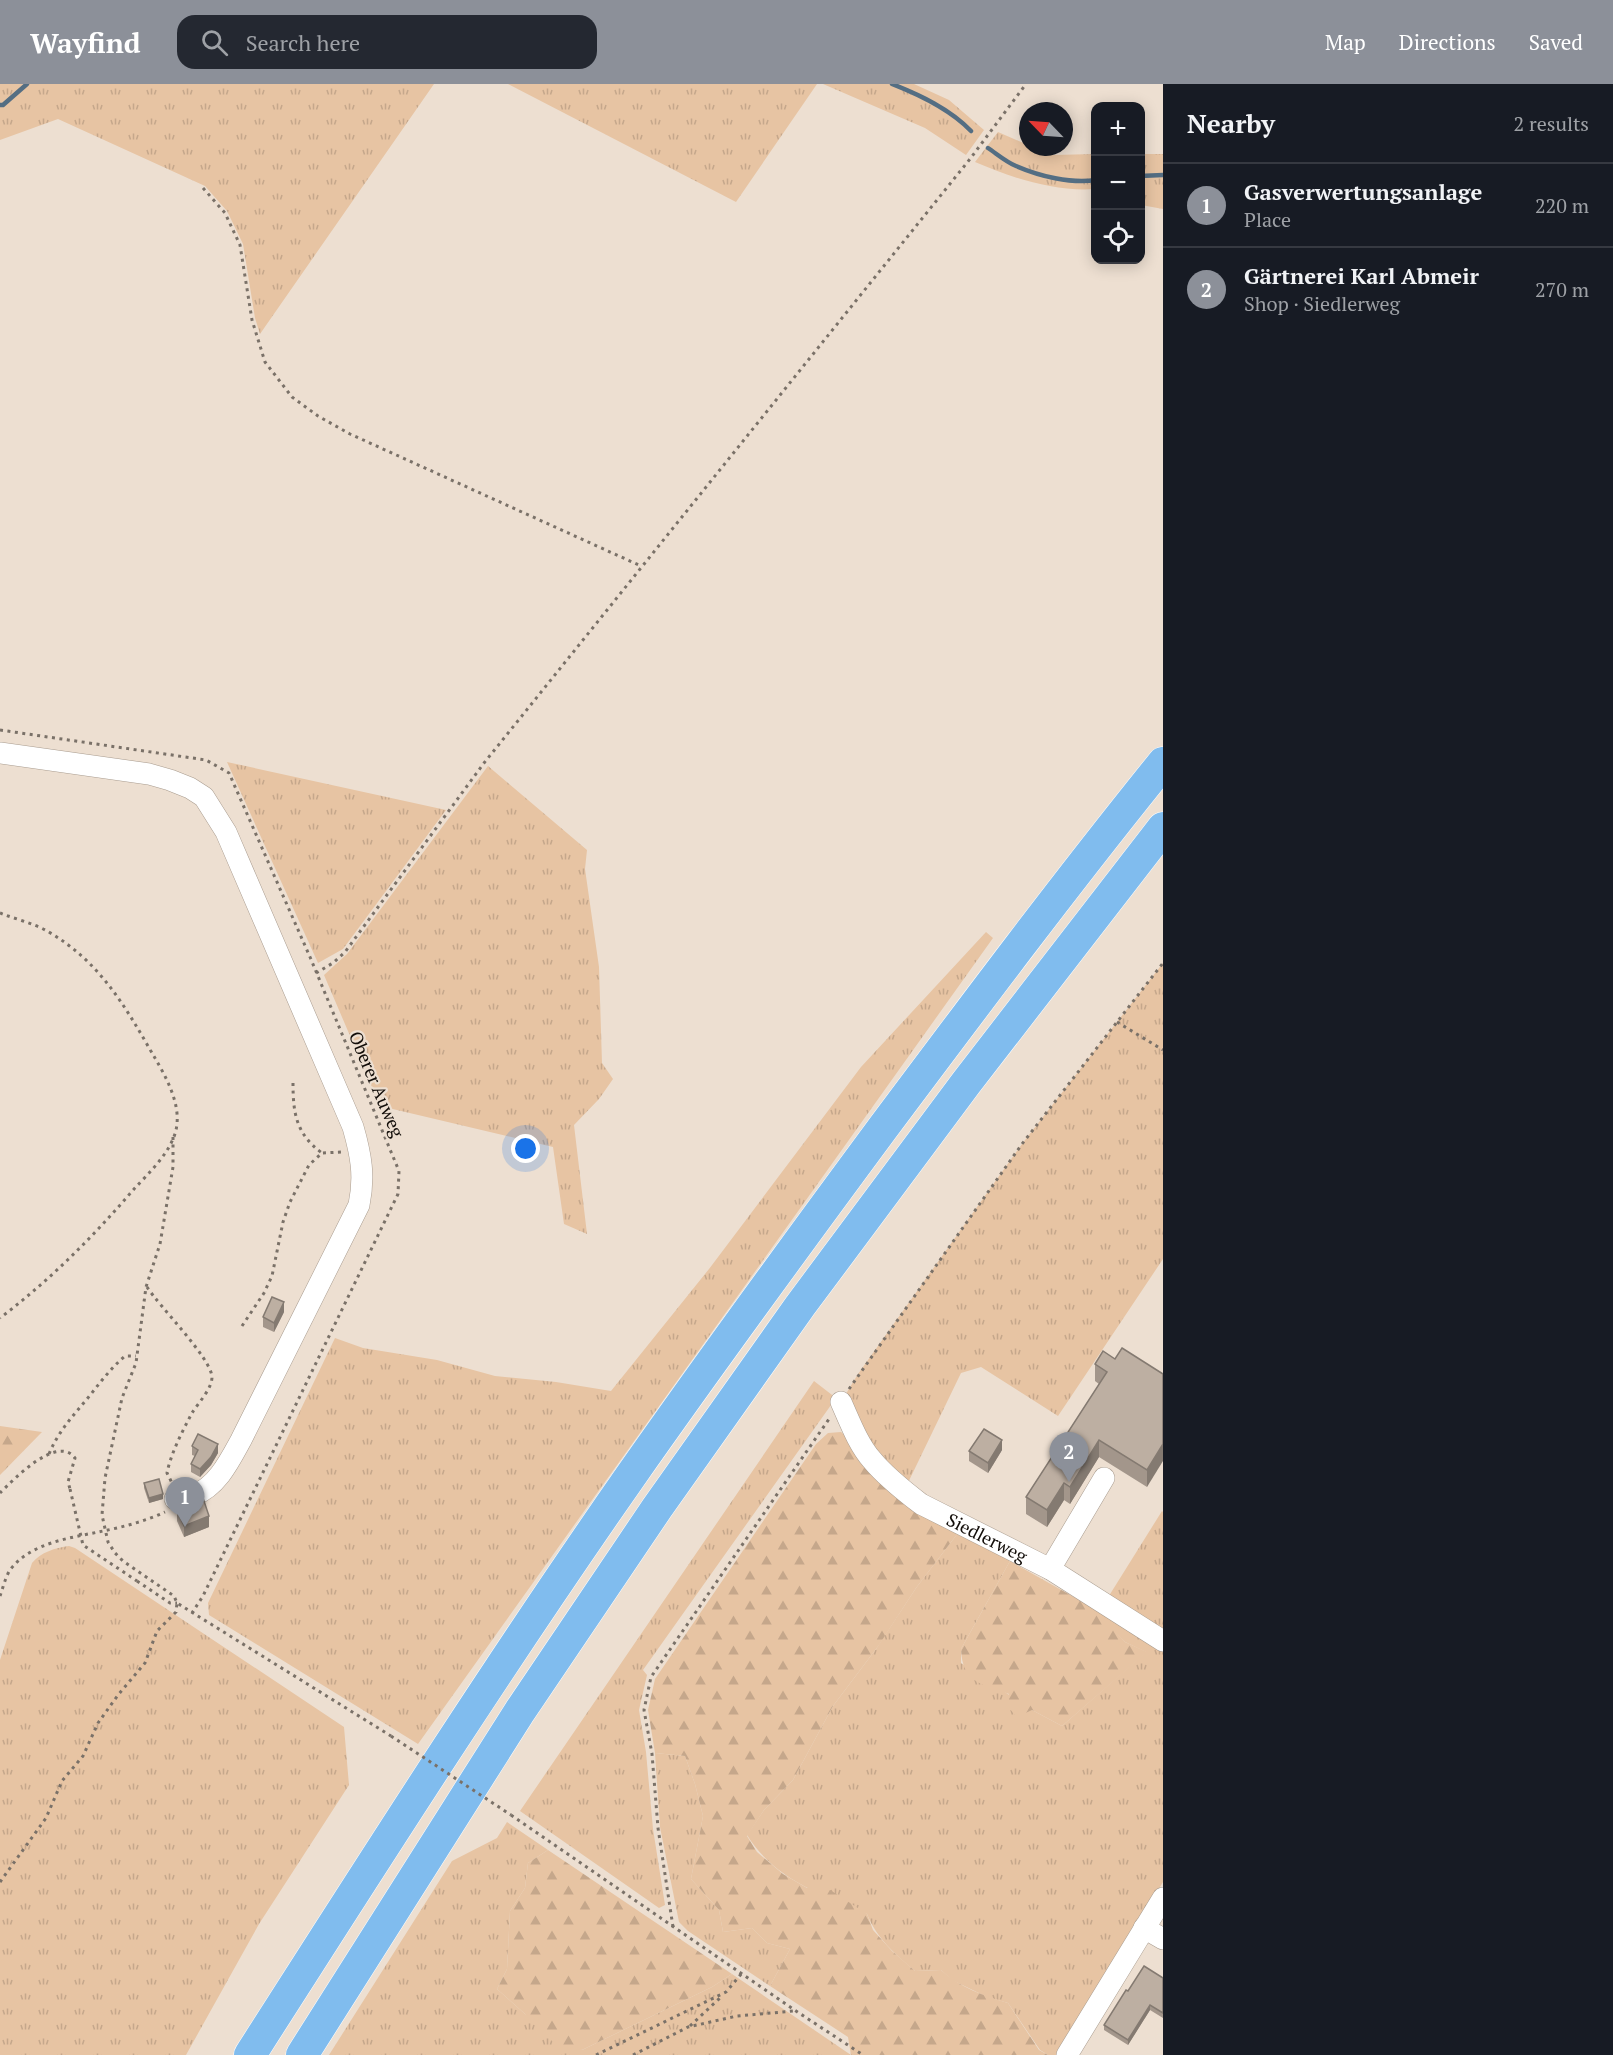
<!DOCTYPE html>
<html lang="en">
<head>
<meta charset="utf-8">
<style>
  :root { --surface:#171b24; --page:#242831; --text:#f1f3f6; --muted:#9ea1a6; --line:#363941; --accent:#8c9099 }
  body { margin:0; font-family:"PT Serif",serif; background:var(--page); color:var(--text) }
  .controls { position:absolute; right:18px; top:18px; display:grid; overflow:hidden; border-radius:12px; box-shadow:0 3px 15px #0003 }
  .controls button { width:54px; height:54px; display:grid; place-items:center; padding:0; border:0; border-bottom:2px solid var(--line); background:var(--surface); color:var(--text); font:30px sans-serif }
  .compass { position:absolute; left:1019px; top:18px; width:54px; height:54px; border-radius:50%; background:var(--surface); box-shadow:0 3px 15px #0003; rotate:295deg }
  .you { position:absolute; left:526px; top:1065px; width:21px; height:21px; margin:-15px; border:4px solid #fff; border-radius:50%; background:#1a73e8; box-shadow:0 0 0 9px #1a73e833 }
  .badge { display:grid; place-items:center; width:39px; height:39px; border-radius:50%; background:var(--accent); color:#fff; font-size:20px; font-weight:700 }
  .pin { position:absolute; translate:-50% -50px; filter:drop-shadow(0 2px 3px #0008) }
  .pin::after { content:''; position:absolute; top:32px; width:21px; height:18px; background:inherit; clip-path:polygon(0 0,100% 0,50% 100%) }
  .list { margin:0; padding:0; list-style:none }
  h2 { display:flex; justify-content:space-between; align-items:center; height:78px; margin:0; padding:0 24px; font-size:26px }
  h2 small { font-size:20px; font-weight:400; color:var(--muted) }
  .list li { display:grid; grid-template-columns:39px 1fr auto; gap:18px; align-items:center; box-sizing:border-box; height:84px; padding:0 24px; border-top:2px solid var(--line) }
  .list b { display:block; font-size:22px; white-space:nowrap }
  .list p { margin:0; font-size:20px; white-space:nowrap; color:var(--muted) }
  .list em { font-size:20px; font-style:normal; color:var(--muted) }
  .icon { flex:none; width:33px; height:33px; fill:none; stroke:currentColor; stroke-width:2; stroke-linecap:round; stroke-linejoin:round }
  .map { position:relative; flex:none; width:1163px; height:1971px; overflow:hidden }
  header { display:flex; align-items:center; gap:36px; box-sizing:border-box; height:84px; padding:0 30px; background:var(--accent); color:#fff }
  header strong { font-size:28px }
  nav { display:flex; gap:33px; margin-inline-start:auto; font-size:21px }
  .search { width:420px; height:54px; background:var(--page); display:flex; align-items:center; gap:15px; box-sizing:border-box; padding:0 21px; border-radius:18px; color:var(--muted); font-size:22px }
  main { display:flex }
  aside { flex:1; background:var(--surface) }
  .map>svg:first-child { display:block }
  .grass { fill:url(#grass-tufts) }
  .forest { fill:url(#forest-firs) }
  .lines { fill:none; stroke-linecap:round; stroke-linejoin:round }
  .stream { stroke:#546e83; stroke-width:4.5 }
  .minor-casing { stroke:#a99c8f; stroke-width:22 }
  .highway-casing { stroke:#fff; stroke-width:33 }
  .path { stroke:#7a7168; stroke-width:3; stroke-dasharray:3 4.5; stroke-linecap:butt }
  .minor { stroke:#fff; stroke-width:21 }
  .highway { stroke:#80bcee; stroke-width:32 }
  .path-bridge { stroke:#7a7168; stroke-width:3; stroke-dasharray:3 4.5; stroke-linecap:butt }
  .wall { fill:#a3968b }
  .shaded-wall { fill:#847a71 }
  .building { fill:#bdafa2; stroke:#847a71; stroke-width:1.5 }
  .labels { text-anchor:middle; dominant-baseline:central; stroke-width:4.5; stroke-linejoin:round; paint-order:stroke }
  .street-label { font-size:18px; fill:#120d09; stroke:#eddfd1 }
</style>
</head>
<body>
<header>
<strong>Wayfind</strong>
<div class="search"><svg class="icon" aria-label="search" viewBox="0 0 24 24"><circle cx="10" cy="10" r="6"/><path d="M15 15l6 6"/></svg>Search here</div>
<nav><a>Map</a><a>Directions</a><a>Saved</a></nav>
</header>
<main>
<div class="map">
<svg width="1163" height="1971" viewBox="0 0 1163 1971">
  <defs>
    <pattern id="grass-tufts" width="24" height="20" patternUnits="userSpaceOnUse" patternTransform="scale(1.5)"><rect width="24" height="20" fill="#e7c4a3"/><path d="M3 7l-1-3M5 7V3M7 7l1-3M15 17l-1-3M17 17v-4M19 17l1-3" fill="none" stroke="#c5a78b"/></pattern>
    <pattern id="forest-firs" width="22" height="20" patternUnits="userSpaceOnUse" patternTransform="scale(1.5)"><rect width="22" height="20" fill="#e7c4a3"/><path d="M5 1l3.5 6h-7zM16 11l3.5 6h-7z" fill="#c5a78b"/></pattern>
  </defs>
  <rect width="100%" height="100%" fill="#eddfd1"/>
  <g class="grass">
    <polygon points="0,0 434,0 260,250 255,234 243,160 227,127 205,102 58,35 0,56"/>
    <polygon points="508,0 817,0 736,118"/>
    <polygon points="823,0 914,0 949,16 984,46 966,71 925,44"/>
    <path d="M998,48l30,13v2h6l19,8 42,-1v35c-40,3 -83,-11 -120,-27z"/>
    <polygon points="1141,70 1163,70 1163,125 1141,121"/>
    <polygon points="227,678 446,726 343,865 318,879"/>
    <polygon points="488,682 587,766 585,785 599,883 602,979 613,995 599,1015 574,1041 587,1150 564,1140 553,1063 380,1022 324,891 347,870"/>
    <polygon points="986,848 993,854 418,1660 209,1531 208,1519 335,1254 363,1264 437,1276 495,1292 556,1298 611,1307 709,1185 861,983"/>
    <polygon points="1163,879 1163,1175 1058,1332 981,1283 961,1289 904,1407 841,1318 858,1290 1022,1060"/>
    <polygon points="814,1297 836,1314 643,1586 647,1591 639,1626 646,1668 653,1745 665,1821 659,1824 520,1727"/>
    <polygon points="1162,1427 1163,1428 1163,1552 1107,1515"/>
    <path d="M958,1449l52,28 -49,88v14l71,47 30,16 84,-74 -21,-10 -14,-14 2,-9 50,31v232l-106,173h-9l-8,-5 -32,-47 -21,-6 -35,-17 -11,-10 -26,1c-20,-17 -38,-32 -48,-57 -46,-20 -92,-34 -120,-79l17,-25 29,-30 40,-74 43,-57 40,-61z"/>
    <path d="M69,1462l6,2 269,179 5,58 -90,139 -73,131h-186v-395l32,-97c9,-11 23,-15 37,-17z"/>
    <polygon points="655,1669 685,1672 695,1700 703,1732 691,1795 719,1826 723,1848 752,1844 767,1859 790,1865 770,1902 688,1847 679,1838 660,1743"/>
    <polygon points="507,1738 548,1766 528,1779 525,1804 510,1827 507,1885 497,1905 525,1930 582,1966 712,1903 732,1890 851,1971 329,1971 452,1777 497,1754"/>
  </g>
  <g class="forest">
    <polygon points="0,1342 42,1348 0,1391"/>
    <path d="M841,1348l117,101 -42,55 -37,57 -46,61 -40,74 -29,30 -17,26 10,16 26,22 24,14 17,-2 43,28 6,16 19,21 23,20 26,-1c18,17 43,26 67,33l31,47 9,5h-197l-3,-18 -78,-51 20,-37 -23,-6 -15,-15 -29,4 -4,-22 -28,-31 12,-63 -8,-32 -10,-28 -30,-3 -7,-43 7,-31 161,-235 12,-11z"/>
    <path d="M1010,1477l103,58 -1,9 13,14 22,10 -85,74 -30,-16 -15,7 -9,-10 1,-13c-27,-9 -47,-12 -48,-45z"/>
    <polygon points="548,1766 732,1890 712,1903 582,1966 555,1960 525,1930 497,1905 507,1885 510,1827 525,1804 528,1779"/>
  </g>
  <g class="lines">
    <g class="stream">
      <path d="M892,0c28,11 58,25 79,47"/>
      <polyline points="0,21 3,21 27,0"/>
      <path d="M988,64c9,6 18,14 28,18 23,10 55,18 80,14"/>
      <polyline points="1140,92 1163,91"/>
    </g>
    <g class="minor-casing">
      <g id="minor">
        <path d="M0,669l149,21 21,6 20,8 14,9 22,35 127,295c8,28 12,49 6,78l-118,235c-11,20 -24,47 -47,55 -5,2 -13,3 -19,4"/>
        <path id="s1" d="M841,1318c9,20 17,42 31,58 14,17 32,31 49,44l129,65 113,72"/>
        <polyline points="1050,1485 1104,1394"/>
        <polyline points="1144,1844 1163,1855"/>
        <polyline points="1067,1971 1163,1814"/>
      </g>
    </g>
    <g class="highway-casing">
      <g id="highway">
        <path d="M250,1971c124,-194 248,-389 380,-578 82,-117 167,-233 252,-348 92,-123 184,-246 281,-366"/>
        <polyline points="302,1971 520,1627 657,1424 800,1222 966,999 1163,744"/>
      </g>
    </g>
    <g class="path">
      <polyline points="203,104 225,129 240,161 252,236 265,278 292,313 318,332 350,350 641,482"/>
      <polyline points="0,646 206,676 229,689 310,873 399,1087 398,1110 203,1512 192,1529"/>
      <path d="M0,829c15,6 33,10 47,18 51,29 77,73 105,122 13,22 30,51 24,77 -5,22 -27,43 -42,59 -41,48 -84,91 -134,129"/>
      <polyline points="316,889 333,879 345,868 484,679 970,75 1026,0"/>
      <polyline points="1117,938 1163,966"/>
      <path d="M293,999c0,30 3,51 29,70"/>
      <polyline points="173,1053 173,1083 160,1160 146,1203 136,1279 122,1314 105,1394 102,1431 108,1458 115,1469 123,1477 174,1512 177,1519 391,1652"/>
      <path d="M147,1203c12,19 64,71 65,90 0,12 -14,26 -20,36 -10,19 -21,40 -25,60l5,10"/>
      <polyline points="242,1242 264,1209 272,1192 283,1138 290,1118 309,1081 322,1069 342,1068"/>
      <polyline points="849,1305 1022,1060 1163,879"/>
      <path d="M49,1370c9,-22 23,-37 38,-55 12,-15 23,-30 38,-43h11"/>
      <path d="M0,1409c13,-13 57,-59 75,-35l-7,24 2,7"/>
      <polyline points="137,1497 170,1519 177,1519"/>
      <path d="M0,1512c3,-8 5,-18 10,-26 21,-28 61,-32 93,-39 20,-4 43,-10 62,-19"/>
      <polyline points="511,1731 796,1927 863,1971"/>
      <polyline points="0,1798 46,1734 62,1697 83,1672 98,1639 118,1611 145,1579 157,1547 176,1528 177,1519"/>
      <polyline points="673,1843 658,1744 652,1670 644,1626 651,1593 829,1335"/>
      <polyline points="690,1942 722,1912"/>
      <polyline points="596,1971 726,1908 742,1889"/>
      <polyline points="633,1971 688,1943 737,1932 794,1927"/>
    </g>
    <use href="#minor" class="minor"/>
    <use href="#highway" class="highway"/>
    <g class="path-bridge">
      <polyline points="70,1405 83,1461 137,1497"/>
      <polyline points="391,1652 511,1731"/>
    </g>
  </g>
  <g class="wall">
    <polygon points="284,1228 274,1248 263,1243 263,1233"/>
    <polygon points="1115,1275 1163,1290 1147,1403 1099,1373 1070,1420 1064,1416 1047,1443 1026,1430 1026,1413 1099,1300 1095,1297 1095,1280"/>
    <polygon points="192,1362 218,1369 211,1381 200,1393 191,1388 191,1380 195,1372 192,1371"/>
    <polygon points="1002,1366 988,1389 969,1377 969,1367"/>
    <polygon points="144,1399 163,1415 149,1419 144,1404"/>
    <polygon points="177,1425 209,1443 184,1453 177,1437"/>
    <polygon points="1163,1894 1163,1934 1150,1926 1128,1961 1104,1946 1104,1941 1128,1907"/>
  </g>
  <g class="shaded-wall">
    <polygon points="284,1218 284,1228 274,1248 274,1239"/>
    <polygon points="1002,1356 1002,1366 988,1389 988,1379"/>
    <polygon points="1099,1356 1099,1373 1070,1420 1070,1403"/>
    <polygon points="218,1360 218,1369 211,1381 200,1393 200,1385"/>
    <polygon points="1163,1360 1163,1377 1147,1403 1147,1386"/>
    <polygon points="1064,1399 1064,1416 1047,1443 1047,1426"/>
    <polygon points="163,1410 163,1415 149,1419 149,1414"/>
    <polygon points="209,1432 209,1443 184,1453 184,1442"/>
    <polygon points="1150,1921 1150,1926 1128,1961 1128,1956"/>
  </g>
  <g class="building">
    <polygon points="272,1213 284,1218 274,1239 263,1233"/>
    <polygon points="1122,1264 1163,1290 1163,1360 1147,1386 1099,1356 1070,1403 1064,1399 1047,1426 1026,1413 1107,1288 1095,1280 1103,1267 1115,1275"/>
    <polygon points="984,1345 1002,1356 988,1379 969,1367"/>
    <polygon points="198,1350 218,1360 211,1373 200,1385 191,1380 198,1366 192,1362"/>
    <polygon points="159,1395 163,1410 149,1414 144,1399"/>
    <polygon points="203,1414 209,1432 184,1442 177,1425"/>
    <polygon points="1144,1882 1163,1894 1163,1929 1150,1921 1128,1956 1104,1941 1126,1906 1128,1907"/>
  </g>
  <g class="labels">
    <g class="street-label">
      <text transform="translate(377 1000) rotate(67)">Oberer Auweg</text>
      <text stroke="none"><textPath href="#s1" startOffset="206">Siedlerweg</textPath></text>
    </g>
  </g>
</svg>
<div class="controls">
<button>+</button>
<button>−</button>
<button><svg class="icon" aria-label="locate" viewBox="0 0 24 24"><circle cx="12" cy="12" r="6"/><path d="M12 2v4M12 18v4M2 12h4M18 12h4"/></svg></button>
</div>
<svg class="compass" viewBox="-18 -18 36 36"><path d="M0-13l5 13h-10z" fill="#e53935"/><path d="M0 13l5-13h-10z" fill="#9ea1a6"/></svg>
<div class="you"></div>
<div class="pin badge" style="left:185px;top:1443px">1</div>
<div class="pin badge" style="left:1069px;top:1398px">2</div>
</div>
<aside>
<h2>Nearby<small>2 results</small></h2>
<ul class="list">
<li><span class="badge">1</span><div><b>Gasverwertungsanlage</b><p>Place</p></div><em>220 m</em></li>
<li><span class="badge">2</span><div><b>Gärtnerei Karl Abmeir</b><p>Shop · Siedlerweg</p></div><em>270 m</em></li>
</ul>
</aside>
</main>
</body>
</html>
